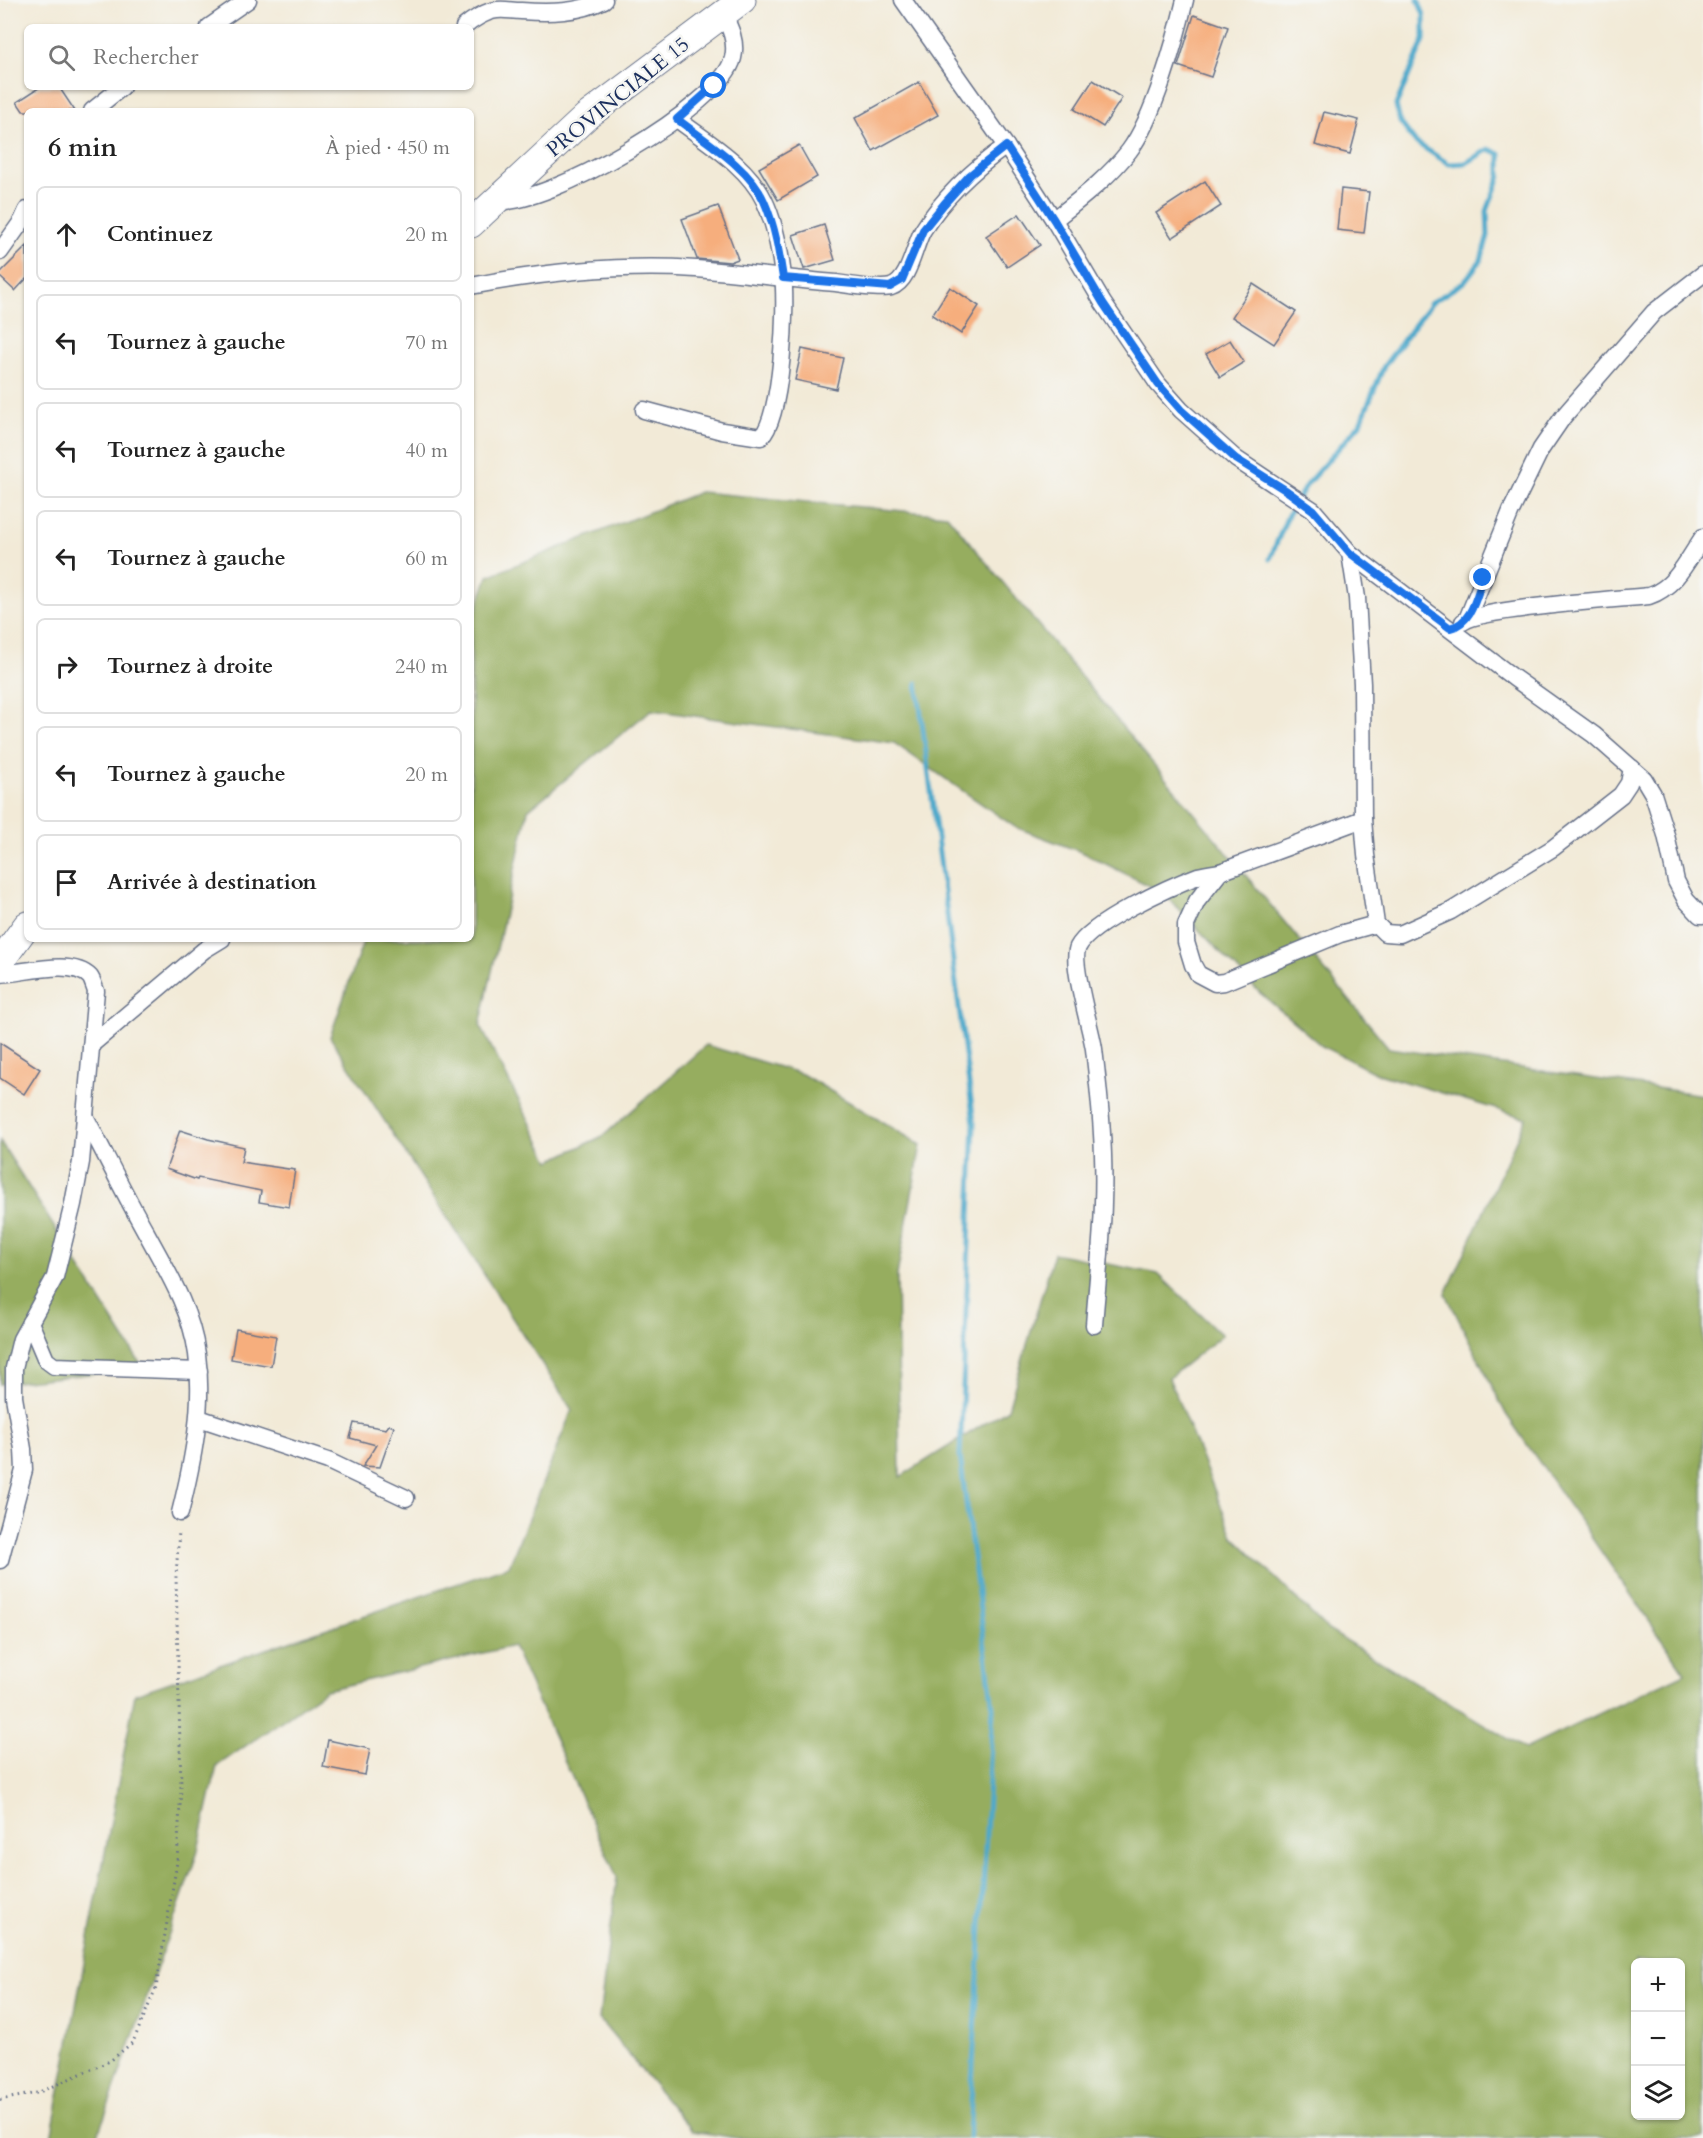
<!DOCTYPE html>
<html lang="fr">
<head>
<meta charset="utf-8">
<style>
  :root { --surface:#fff; --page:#f6f6f6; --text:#222; --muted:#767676; --line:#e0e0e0 }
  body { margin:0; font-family:Cardo,serif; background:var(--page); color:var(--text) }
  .controls { position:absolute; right:18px; bottom:18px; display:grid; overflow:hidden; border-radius:9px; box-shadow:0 2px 4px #0004 }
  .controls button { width:54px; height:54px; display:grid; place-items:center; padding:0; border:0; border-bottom:2px solid var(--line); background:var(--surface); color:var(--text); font:30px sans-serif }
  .stop { position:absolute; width:18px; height:18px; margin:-14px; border:4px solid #1a73e8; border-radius:50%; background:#fff }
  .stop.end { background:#1a73e8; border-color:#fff; box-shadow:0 2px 6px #0008 }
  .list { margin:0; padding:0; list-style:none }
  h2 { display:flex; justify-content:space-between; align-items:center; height:78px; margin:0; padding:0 24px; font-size:26px }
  h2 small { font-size:20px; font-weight:400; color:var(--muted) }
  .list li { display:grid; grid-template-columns:39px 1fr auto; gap:18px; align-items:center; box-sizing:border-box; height:96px; margin:0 12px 12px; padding:0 12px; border:2px solid var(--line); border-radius:9px }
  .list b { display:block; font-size:22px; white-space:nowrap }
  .list em { font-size:20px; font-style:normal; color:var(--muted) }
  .icon { flex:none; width:33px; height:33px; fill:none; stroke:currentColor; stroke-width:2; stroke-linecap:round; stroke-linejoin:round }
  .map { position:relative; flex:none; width:1703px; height:2138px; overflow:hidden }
  .search { position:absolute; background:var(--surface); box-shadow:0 2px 4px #0004; left:24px; top:24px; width:450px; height:66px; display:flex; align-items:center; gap:15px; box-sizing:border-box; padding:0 21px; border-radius:9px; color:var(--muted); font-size:22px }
  .panel { position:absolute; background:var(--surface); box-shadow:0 2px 4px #0004; left:24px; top:108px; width:450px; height:834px; border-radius:9px }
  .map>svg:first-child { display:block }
  .forest { fill:#96ad5f; stroke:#586e5e; stroke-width:1.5; fill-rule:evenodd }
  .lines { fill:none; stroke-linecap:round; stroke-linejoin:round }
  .stream { stroke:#4da9cb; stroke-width:5 }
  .building { fill:#f6ae7d }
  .street-casing { stroke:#667088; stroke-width:19 }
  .primary-casing { stroke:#667088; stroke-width:29 }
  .path { stroke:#667088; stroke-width:3; stroke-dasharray:1.5 4.5; stroke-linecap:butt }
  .street { stroke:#fff; stroke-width:16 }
  .primary { stroke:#fff; stroke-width:27 }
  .route { stroke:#1a73e8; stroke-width:8 }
  .labels { text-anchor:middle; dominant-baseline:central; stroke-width:5; stroke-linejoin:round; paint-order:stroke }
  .street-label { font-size:21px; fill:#1b2f5e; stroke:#f6f6f2 }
</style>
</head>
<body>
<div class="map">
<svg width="1703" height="2138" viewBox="0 0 1703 2138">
  <rect width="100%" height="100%" fill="#f6f6f2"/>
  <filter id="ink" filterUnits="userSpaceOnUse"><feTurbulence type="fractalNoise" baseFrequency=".0167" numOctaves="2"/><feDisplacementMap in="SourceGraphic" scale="12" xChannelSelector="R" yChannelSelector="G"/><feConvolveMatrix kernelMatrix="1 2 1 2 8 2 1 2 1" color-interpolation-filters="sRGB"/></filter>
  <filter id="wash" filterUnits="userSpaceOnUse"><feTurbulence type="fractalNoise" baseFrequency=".008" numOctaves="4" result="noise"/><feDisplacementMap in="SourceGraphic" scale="24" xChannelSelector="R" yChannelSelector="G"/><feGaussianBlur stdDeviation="1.35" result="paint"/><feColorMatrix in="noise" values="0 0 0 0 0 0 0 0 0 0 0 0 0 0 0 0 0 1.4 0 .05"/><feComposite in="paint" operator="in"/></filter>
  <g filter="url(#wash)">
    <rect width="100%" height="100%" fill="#f2ead7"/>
    <g class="forest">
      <path d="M700,492l247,23 442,533 314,47v1043h-966l-45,-7 -93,-112 18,-142 -104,-231 -187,44 -109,76 -20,88 -100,284h-46l84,-444 374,-128 63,-156 -242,-373 34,-98h107v-314l17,-49zM651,710l243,33 121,84 69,26 78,39 98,101 62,53 53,27 151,45 -80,176 60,120 179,259 -160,76 -197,-119 -95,-94 -64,-158 53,-43 -64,-61 -104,-21 -46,156 -108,68 -3,-202 24,-130 -119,-71 -96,-29 -103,91 -53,25 -70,-136 48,-215zM1636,1962h44v154h-44z"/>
      <polygon points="0,1141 143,1368 0,1384"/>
    </g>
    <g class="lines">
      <g class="stream">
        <polyline points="1270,559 1288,515 1307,484 1360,424 1384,366 1431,303 1464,282 1481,260 1488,236 1487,211 1500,176 1500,154 1489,149 1466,163 1449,164 1415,142 1400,122 1396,105 1424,40 1424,15 1418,0"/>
        <polyline points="917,683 974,1123 960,1456 993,1708 969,2138"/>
      </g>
    </g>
    <g id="blocks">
      <g class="building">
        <polygon points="1194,15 1228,27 1211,77 1178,66"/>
        <polygon points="1093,80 1122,98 1103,127 1074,109"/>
        <polygon points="919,82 938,115 873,151 855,118"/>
        <polygon points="40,87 59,87 75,111 23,111 17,102"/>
        <polygon points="1324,112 1359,120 1350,154 1315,145"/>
        <polygon points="799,145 817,177 778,200 759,168"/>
        <polygon points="1205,181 1221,206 1172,238 1156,213"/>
        <polygon points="1341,189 1369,192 1364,233 1337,230"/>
        <polygon points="718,206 738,259 730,262 697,259 682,219"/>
        <polygon points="1019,214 1040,245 1007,267 986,236"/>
        <polygon points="824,225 835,260 804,269 793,235"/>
        <polygon points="27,246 27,278 15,291 0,277 0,273"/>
        <polygon points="1253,284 1296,312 1274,344 1232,317"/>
        <polygon points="950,287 979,306 961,334 932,315"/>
        <polygon points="1230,340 1244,362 1220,377 1206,354"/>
        <polygon points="802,349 843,358 836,389 795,380"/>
        <polygon points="0,1043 40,1069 24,1094 0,1078"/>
        <polygon points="180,1130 208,1139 244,1147 241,1162 295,1170 289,1207 259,1202 261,1191 198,1178 197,1180 166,1169"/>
        <polygon points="236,1329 276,1336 271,1366 231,1359"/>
        <polygon points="354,1423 386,1429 389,1425 394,1427 380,1467 363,1466 376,1445 350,1438"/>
        <polygon points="328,1740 370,1749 365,1775 323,1767"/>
      </g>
    </g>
  </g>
  <g filter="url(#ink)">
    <use href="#blocks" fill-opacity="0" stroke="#667088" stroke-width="1.5"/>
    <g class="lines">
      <g class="street-casing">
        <g id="street">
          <polyline points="903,0 1006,146 1054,220 1103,303 1158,384 1181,410 1236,459 1313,510 1350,553 1514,678 1594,735 1644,779 1653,794 1666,835 1676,881 1686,900 1700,915 1703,915"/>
          <polyline points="209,27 248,0"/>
          <path d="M464,27c8,-7 22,-16 33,-17 8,-1 16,1 24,1 28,2 58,2 83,-11"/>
          <polyline points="92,111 122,87"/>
          <path d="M496,201c48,7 226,-95 237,-143 4,-16 -3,-31 -10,-44"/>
          <path d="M1054,220c26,-21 54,-42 75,-69 25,-33 46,-109 56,-151"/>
          <polyline points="0,252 22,221 27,210"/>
          <path d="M471,286c74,-14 150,-22 225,-17 47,4 94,10 140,14 13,2 44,7 55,4 19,-6 23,-42 32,-57 21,-33 52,-62 83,-84"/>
          <path d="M644,410l78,21 39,6c21,-19 26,-132 22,-161 -3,-25 -8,-53 -19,-76 -17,-35 -57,-58 -87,-81"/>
          <polyline points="1350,553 1357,598 1362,684 1363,819 1366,855 1376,924 1385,933 1400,934 1451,911 1553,848 1621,795 1629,783 1632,768"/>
          <polyline points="1468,617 1511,511 1541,449 1563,417 1654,312 1703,274"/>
          <path d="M1463,622c16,-13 155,-23 186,-26 27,-9 39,-37 54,-59"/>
          <polyline points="1363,819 1220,872 1197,901 1186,925 1186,942 1193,965 1198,974 1215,983 1224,982 1340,934 1376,924"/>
          <path d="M0,974c24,-1 72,-16 90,3 3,4 4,10 6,14l-15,171 -8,42 -18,73 -34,62 -7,29v29l9,52 1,21 -24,90"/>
          <polyline points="91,1045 204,950 222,939"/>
          <path d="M86,1118c20,38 39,77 60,114 21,39 45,77 51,122 7,53 -4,107 -17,159"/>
          <polyline points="30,1322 46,1360 54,1366 199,1371"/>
          <path d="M1094,1325c3,-41 8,-82 9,-122 2,-52 -3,-103 -9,-154 -3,-21 -24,-87 -16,-102 12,-24 93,-61 120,-71 7,-2 15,-3 22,-4"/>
          <polyline points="199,1418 328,1461 406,1498"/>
        </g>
      </g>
      <g class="primary-casing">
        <g id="primary">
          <polyline points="471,224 587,116 742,0"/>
          <polyline points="0,962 27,925"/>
        </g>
      </g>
      <polyline class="path" points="0,2100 37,2093 110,2061 133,2042 156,1988 177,1862 181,1787 176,1577 179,1530"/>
      <use href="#street" class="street"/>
      <use href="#primary" class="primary"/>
    </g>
  </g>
  <g class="lines" filter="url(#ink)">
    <path class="route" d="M714,86l-37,33c28,22 73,49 87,82 11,25 15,51 19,77l107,9 12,-7 21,-50 21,-26 26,-29 36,-29 48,74 49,83 55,81 23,26 55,49 51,32 26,19 37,43 100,75c22,-5 26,-31 33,-50"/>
  </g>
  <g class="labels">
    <g class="street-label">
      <text transform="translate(618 97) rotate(-39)">PROVINCIALE 15</text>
    </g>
  </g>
</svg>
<div class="controls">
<button>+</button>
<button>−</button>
<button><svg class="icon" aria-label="layers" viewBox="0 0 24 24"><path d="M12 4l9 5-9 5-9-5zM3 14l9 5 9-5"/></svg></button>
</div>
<div class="stop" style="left:714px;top:86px"></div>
<div class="stop end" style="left:1483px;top:578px"></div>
<div class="search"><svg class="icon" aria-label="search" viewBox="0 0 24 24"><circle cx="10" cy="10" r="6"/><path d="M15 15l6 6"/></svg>Rechercher</div>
<section class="panel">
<h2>6 min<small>À pied · 450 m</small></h2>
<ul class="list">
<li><svg class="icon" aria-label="ahead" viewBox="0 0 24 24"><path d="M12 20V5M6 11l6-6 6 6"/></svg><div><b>Continuez</b></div><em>20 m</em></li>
<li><svg class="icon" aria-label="left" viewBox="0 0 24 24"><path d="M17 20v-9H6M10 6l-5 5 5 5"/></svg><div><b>Tournez à gauche</b></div><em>70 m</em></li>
<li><svg class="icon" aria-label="left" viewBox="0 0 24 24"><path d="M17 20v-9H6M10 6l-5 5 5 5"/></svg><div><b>Tournez à gauche</b></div><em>40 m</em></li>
<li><svg class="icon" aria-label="left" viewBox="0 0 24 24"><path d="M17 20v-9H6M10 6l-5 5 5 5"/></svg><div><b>Tournez à gauche</b></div><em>60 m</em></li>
<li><svg class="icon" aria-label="right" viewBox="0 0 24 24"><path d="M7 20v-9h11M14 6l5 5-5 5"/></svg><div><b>Tournez à droite</b></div><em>240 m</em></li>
<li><svg class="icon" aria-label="left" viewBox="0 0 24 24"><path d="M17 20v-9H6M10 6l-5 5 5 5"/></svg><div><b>Tournez à gauche</b></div><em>20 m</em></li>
<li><svg class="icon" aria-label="arrive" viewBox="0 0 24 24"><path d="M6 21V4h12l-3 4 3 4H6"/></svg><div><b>Arrivée à destination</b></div></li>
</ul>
</section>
</div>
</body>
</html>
